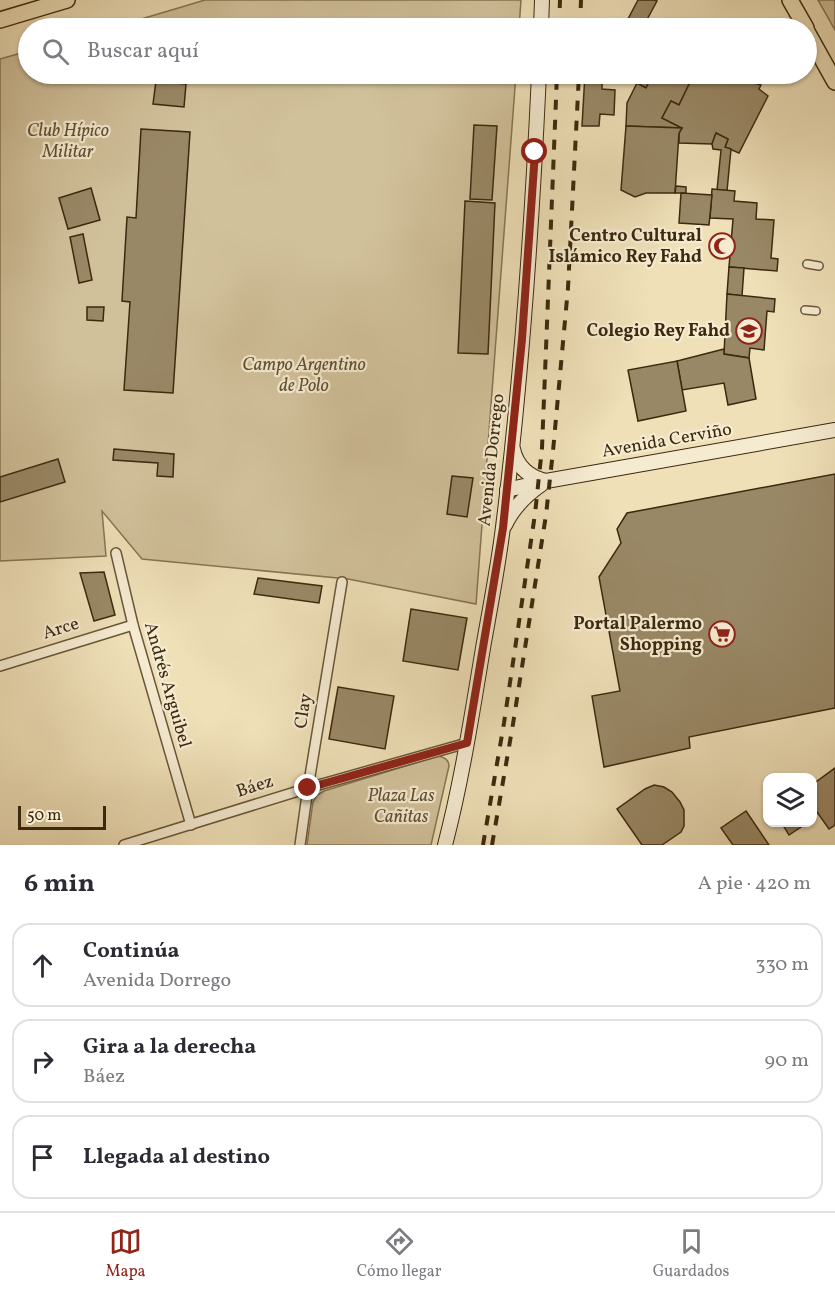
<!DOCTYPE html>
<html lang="es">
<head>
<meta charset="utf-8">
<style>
  :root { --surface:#fff; --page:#f2f2f3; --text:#2b2b33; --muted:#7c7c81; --line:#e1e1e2; --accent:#8f2418 }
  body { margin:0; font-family:Vollkorn,serif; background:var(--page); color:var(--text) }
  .controls { position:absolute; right:18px; bottom:18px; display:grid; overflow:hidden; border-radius:12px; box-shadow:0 2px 4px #0004 }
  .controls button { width:54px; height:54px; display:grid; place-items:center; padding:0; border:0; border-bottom:2px solid var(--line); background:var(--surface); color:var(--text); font:30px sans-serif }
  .scale { position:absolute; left:18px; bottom:15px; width:88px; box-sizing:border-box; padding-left:6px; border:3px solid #3c290e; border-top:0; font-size:16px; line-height:21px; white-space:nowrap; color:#3c290e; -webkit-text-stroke:4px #f5ebd1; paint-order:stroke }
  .stop { position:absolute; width:18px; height:18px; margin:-14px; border:4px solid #8f2418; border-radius:50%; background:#fff }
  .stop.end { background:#8f2418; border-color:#fff; box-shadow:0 2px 6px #0008 }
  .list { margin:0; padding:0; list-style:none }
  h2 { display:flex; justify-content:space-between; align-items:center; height:78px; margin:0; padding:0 24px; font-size:26px }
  h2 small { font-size:20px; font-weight:400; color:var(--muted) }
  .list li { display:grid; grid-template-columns:39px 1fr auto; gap:18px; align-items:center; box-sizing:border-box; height:84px; margin:0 12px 12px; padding:0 12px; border:2px solid var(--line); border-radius:18px }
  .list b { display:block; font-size:22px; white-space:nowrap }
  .list p { margin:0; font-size:20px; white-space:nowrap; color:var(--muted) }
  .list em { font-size:20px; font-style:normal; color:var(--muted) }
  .icon { flex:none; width:33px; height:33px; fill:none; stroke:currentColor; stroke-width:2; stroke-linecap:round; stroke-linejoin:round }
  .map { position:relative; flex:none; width:835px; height:845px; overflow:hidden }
  .search { position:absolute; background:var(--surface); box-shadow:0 2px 4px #0004; left:18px; right:18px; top:18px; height:66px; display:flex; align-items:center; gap:15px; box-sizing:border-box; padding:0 21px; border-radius:33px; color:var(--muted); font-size:22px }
  .sheet { height:366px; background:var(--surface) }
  nav { display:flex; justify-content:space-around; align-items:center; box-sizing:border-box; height:84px; border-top:2px solid var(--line); background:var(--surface); font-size:16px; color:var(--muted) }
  nav a { display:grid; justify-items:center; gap:3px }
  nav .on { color:var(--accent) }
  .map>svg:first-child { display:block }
  .green { fill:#d1c19b; stroke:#867554; stroke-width:1.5 }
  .building { fill:#986; stroke:#3c290e; stroke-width:1.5 }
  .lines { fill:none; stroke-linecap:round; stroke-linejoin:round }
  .pedestrian-casing { stroke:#695738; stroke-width:10 }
  .minor-casing { stroke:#695738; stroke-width:12 }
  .secondary-casing { stroke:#3c290e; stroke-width:16 }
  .primary-casing { stroke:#3c290e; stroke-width:18 }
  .pedestrian { stroke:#f5ebd1; stroke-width:7 }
  .minor { stroke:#f5ebd1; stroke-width:9 }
  .secondary { stroke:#f5ebd1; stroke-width:14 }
  .primary { stroke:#efe0b8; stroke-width:15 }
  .rail { stroke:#3c290e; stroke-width:4; stroke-dasharray:10 10; stroke-linecap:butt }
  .route { stroke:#8f2418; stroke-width:8 }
  .labels { text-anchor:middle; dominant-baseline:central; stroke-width:4.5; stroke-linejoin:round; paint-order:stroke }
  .park-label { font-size:18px; font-style:italic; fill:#614f31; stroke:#f5ebd1 }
  .poi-label { font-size:18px; font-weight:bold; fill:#3c290e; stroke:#f5ebd1; text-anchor:end }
  .street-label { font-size:18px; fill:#3c290e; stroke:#f5ebd1 }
</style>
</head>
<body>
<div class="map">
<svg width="835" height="845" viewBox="0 0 835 845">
  <rect width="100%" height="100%" fill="#efe0b8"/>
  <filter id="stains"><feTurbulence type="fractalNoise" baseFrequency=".00333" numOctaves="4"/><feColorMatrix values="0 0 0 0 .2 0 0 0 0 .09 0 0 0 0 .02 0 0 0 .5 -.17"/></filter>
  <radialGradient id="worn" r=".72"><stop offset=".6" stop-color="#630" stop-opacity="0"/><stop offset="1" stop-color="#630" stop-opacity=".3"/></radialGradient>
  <g class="green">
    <polygon points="205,0 521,0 519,28 111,28"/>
    <polygon points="818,0 835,0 835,30"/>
    <polygon points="28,51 28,74 516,74 476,604 348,579 142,559 102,511 106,556 0,561 0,59"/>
    <path d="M438,756c6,1 11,3 11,10l-18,79h-124l6,-43 4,-7 7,-4z"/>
  </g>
  <g class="building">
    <polygon points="638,0 654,0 657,1 643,27 628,19"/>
    <polygon points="585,74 602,74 602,89 615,90 614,115 600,114 599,126 582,126"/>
    <polygon points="629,74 653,74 646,88 627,78"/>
    <polygon points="653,74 694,74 679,105 671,101 662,118 682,128 626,126 627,103 637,83 646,88"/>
    <polygon points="694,74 749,74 757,78 754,83 761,85 759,89 768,96 739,153 725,147 728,139 716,133 712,144 679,143 679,133 682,128 662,118 671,101 679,105"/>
    <polygon points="156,81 186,84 184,107 153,104"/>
    <polygon points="474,125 497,126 492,200 470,199"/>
    <polygon points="626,126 682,128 679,133 675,193 646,193 635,197 621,190"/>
    <polygon points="141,129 190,132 173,393 124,390 130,302 122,301 127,217 136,218"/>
    <polygon points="716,133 728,139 725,147 731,149 727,191 717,190 721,150 713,149 712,144"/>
    <polygon points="676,186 686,187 686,193 675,193"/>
    <polygon points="91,188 100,220 68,229 59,198"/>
    <polygon points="712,189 735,191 734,201 757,203 756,219 774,220 771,258 778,259 777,271 729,267 733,219 710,218"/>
    <polygon points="681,193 712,195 709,225 679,223"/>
    <polygon points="465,201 495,203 488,354 458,353"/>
    <polygon points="83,234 92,280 79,283 70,237"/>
    <polygon points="729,267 744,268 742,296 727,294"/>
    <polygon points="727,294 775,299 774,312 767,311 764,350 750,348 749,358 724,354"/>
    <polygon points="87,307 104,307 103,321 87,320"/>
    <polygon points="724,349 724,354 749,358 756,399 728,405 724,383 682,390 677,361"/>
    <polygon points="677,361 686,411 638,421 628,370"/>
    <polygon points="114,449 174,454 173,477 157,476 158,463 113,460"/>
    <polygon points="58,459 65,482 0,502 0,477"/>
    <polygon points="835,474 835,708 689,737 690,748 604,767 592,696 620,691 599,577 621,543 617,529 627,513"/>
    <polygon points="452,476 473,478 467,517 447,514"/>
    <polygon points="104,572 115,615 94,621 80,573"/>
    <polygon points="258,578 322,586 319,603 254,594"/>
    <polygon points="411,609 467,618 458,670 403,661"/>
    <polygon points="338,687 394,696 385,749 329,739"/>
    <polygon points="835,768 835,825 829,829 812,805 812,783 813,784"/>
    <polygon points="654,785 664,787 672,792 680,802 684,810 684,826 681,832 662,845 642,845 617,809 645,789"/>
    <polygon points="746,811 769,845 733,845 721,828"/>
    <polygon points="781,822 802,822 804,825 789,835"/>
  </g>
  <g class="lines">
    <g class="pedestrian-casing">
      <g id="pedestrian">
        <polyline points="807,264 819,266"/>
        <polyline points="805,310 816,311"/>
      </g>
    </g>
    <g class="minor-casing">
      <g id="minor">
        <polyline points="116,553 133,625 191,825"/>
        <polyline points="0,666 133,625"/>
        <polyline points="124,845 308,788 467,743"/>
        <polyline points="300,845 308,788 342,582"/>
      </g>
    </g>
    <g class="secondary-casing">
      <g id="secondary">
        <polyline points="541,28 542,0"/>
        <path d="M513,449c4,18 16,28 33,32"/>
        <polyline points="507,490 546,481 835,430"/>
        <path d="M505,525c8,-17 21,-30 37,-41"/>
        <path d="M445,845c17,-65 27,-131 38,-197 7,-40 15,-80 20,-121 19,-150 29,-302 36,-453"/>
      </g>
    </g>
    <g class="primary-casing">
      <g id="primary">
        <polyline points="790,0 806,28"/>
        <polyline points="0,20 67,0"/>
        <polyline points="806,30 835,82"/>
      </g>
    </g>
    <use href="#pedestrian" class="pedestrian"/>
    <use href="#minor" class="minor"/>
    <use href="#secondary" class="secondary"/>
    <use href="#primary" class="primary"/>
    <g class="rail">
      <polyline points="559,28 560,0"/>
      <polyline points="580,28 581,0"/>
      <polyline points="483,845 504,723 535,514 542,448 557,74"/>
      <polyline points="492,845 513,724 546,515 553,451 568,288 579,74"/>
    </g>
  </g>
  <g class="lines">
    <polyline class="route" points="308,788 467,743 503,528 522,339 535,152"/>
  </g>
  <defs>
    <g id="mosque-ring" transform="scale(1.35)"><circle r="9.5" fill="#f5ebd1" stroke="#8f2418" stroke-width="1.5"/><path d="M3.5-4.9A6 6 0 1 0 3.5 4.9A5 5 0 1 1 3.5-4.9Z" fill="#8f2418"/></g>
    <g id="school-ring" transform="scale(1.35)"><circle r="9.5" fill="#f5ebd1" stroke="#8f2418" stroke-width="1.5"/><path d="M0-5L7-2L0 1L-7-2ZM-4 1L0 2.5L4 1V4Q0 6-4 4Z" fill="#8f2418"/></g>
    <g id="supermarket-ring" transform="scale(1.35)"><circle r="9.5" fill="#f5ebd1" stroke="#8f2418" stroke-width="1.5"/><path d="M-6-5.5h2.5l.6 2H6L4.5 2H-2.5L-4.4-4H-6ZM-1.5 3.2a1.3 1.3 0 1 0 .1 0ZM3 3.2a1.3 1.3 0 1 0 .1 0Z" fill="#8f2418"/></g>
  </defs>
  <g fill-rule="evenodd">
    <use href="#mosque-ring" x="722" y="246"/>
    <use href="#school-ring" x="749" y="331"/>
    <use href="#supermarket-ring" x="722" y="634"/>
  </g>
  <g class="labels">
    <g class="park-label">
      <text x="68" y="131">Club Hípico<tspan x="68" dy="21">Militar</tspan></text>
      <text x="304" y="365">Campo Argentino<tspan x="304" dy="21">de Polo</tspan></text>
      <text x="401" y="796">Plaza Las<tspan x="401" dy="21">Cañitas</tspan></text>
    </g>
    <g class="poi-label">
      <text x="702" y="236">Centro Cultural<tspan x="702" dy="21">Islámico Rey Fahd</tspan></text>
      <text x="730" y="331">Colegio Rey Fahd</text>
      <text x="702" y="624">Portal Palermo<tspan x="702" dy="21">Shopping</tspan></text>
    </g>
    <g class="street-label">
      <text transform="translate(667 441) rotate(-10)">Avenida Cerviño</text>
      <text transform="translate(492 460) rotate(-84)">Avenida Dorrego</text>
      <text transform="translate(61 629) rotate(-17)">Arce</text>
      <text transform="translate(167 685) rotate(74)">Andrés Arguibel</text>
      <text transform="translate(304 711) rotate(-81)">Clay</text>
      <text transform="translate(255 787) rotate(-18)">Báez</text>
    </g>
  </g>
  <rect width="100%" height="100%" filter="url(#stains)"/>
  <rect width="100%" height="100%" fill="url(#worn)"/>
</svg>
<div class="controls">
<button><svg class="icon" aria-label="layers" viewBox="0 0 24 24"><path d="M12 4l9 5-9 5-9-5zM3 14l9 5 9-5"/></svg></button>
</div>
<div class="scale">50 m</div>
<div class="stop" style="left:535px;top:152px"></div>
<div class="stop end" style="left:308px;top:788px"></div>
<div class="search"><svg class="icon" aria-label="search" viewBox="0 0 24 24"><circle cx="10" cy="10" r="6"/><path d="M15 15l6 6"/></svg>Buscar aquí</div>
</div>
<section class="sheet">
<h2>6 min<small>A pie · 420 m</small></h2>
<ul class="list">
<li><svg class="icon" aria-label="ahead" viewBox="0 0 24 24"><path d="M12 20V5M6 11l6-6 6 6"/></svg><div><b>Continúa</b><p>Avenida Dorrego</p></div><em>330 m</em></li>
<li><svg class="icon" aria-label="right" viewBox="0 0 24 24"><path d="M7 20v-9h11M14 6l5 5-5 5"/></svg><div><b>Gira a la derecha</b><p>Báez</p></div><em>90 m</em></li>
<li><svg class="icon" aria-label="arrive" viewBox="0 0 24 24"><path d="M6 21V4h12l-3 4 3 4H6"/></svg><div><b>Llegada al destino</b></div></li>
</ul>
</section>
<nav>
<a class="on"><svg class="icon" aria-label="map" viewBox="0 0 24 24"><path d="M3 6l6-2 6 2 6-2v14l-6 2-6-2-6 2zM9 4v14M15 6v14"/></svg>Mapa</a>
<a><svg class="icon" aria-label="directions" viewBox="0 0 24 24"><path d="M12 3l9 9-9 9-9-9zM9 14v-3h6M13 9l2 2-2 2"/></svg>Cómo llegar</a>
<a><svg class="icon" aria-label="saved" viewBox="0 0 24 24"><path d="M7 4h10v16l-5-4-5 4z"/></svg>Guardados</a>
</nav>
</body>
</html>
